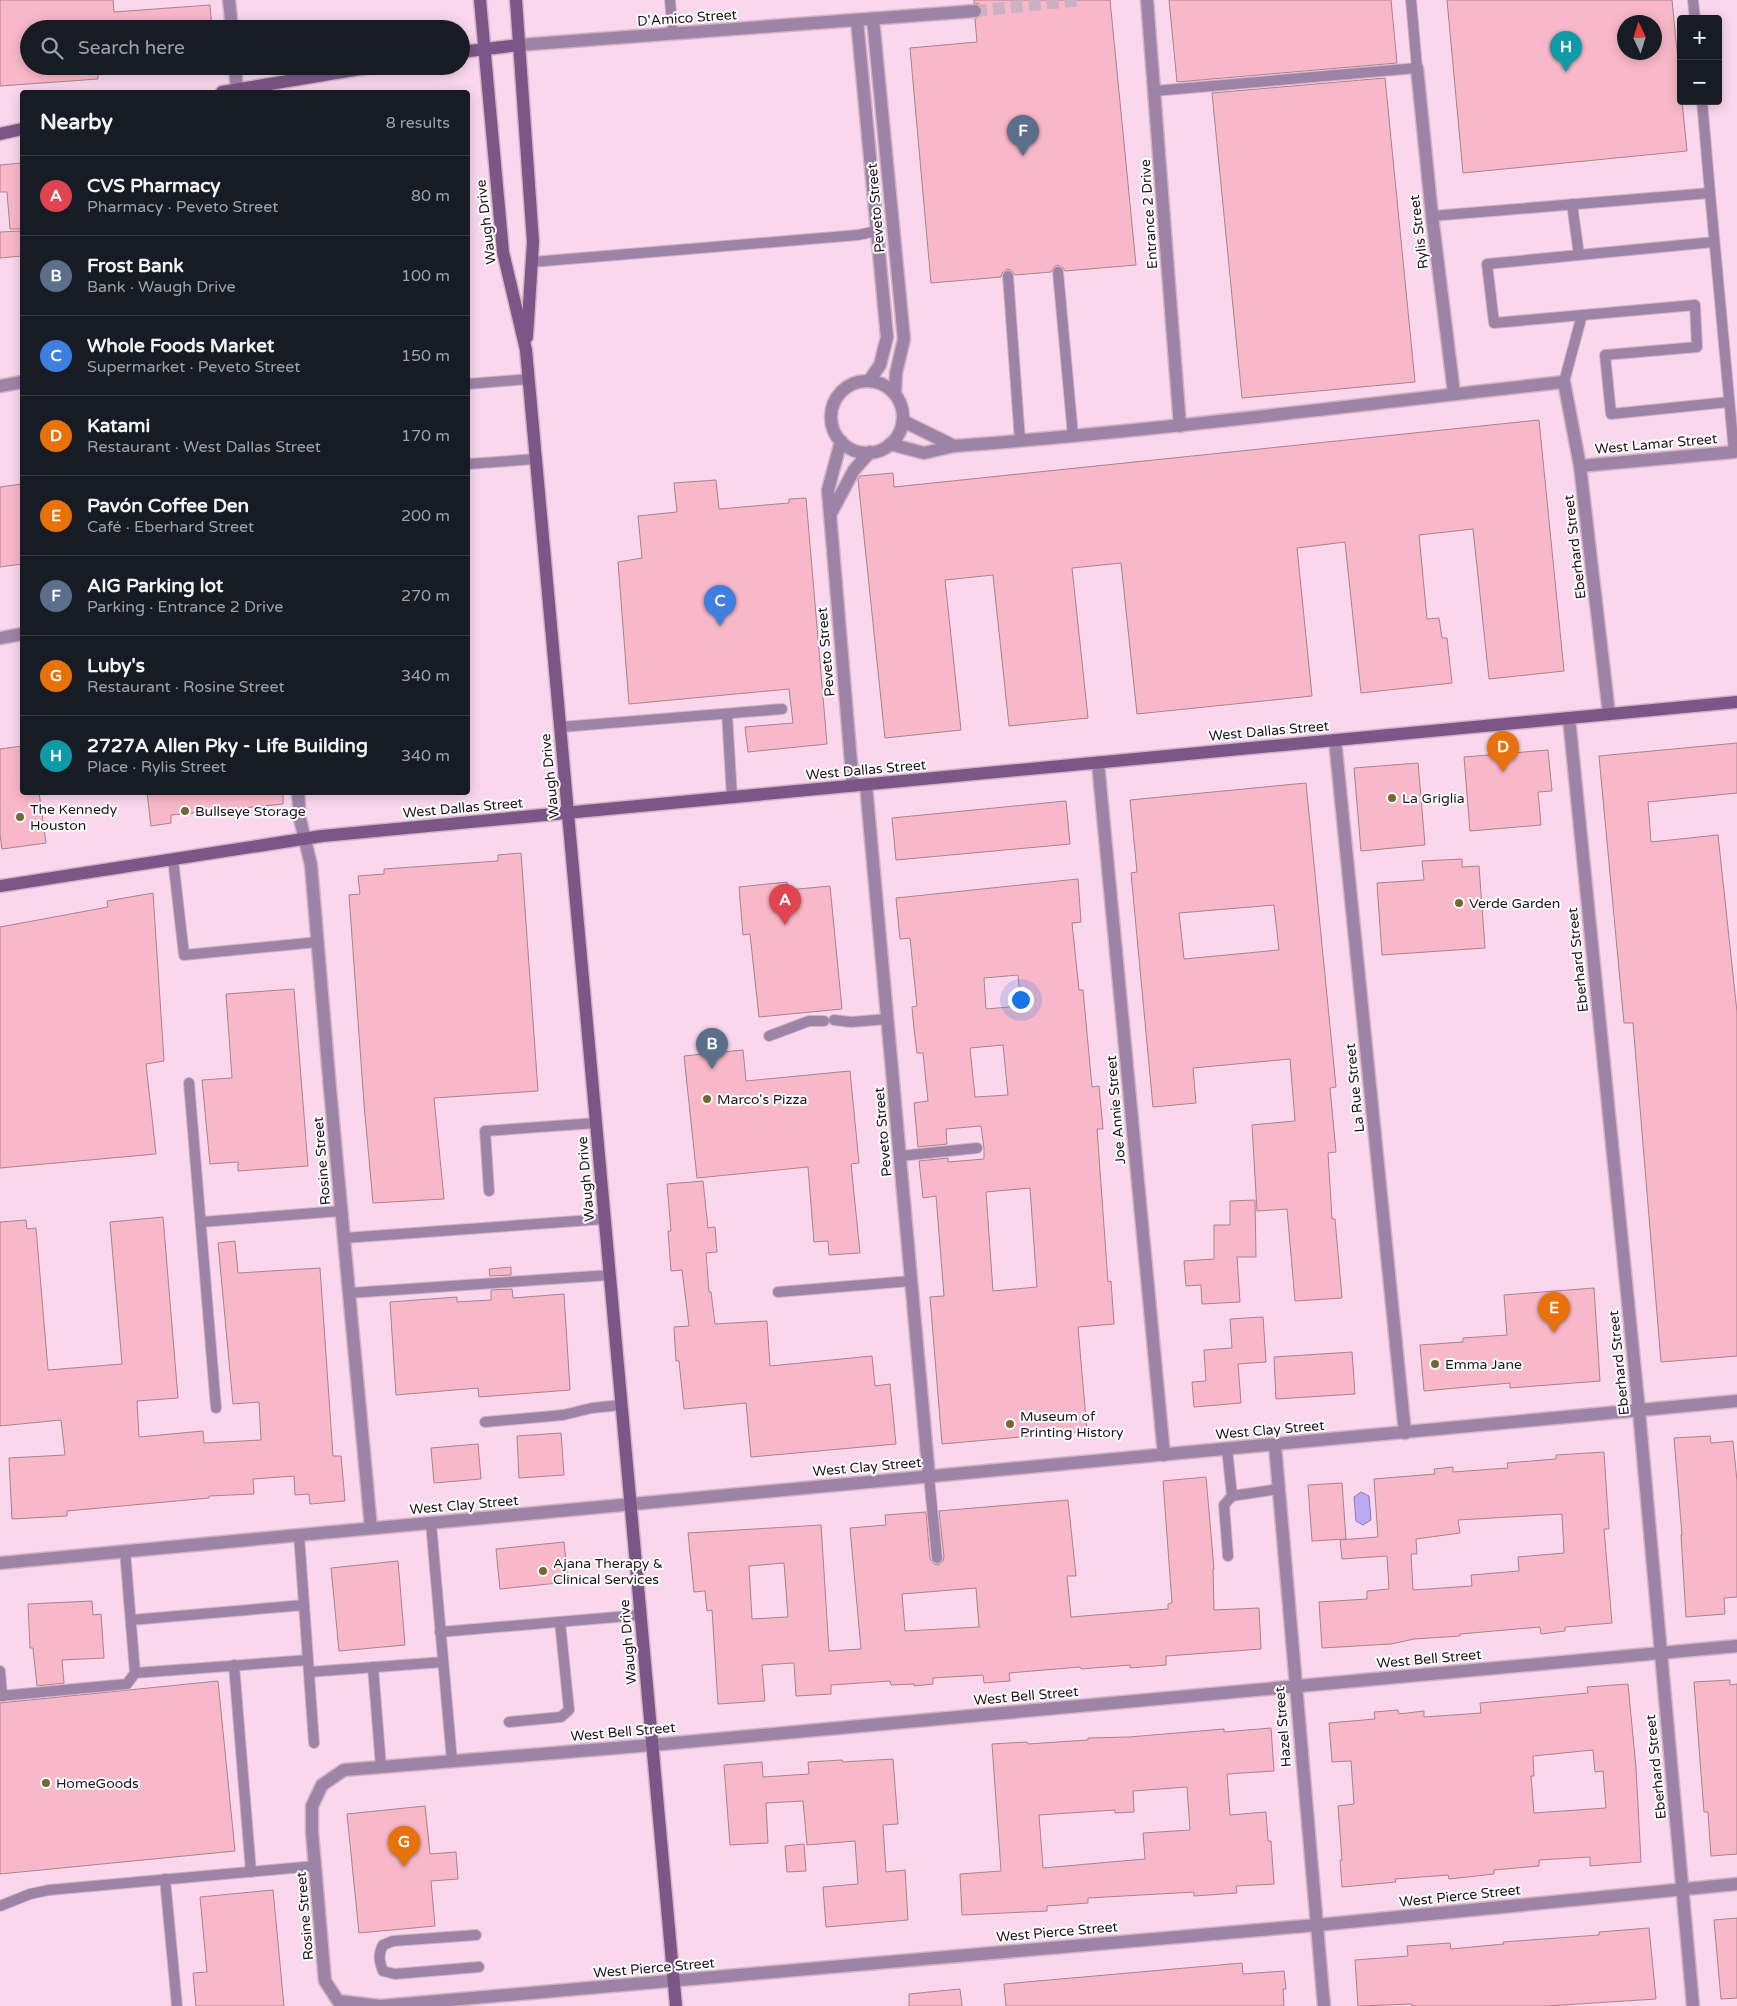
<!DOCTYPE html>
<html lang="en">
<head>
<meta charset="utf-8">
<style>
  :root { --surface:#171b24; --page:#242831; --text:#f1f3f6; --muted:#9ea1a6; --line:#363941; --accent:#db2777 }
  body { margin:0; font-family:"Varela Round",sans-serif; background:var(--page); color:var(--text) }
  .controls { position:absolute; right:15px; top:15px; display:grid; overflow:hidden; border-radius:5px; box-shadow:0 2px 12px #0003 }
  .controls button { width:45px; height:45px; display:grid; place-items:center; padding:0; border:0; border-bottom:1px solid var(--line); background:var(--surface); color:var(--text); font:25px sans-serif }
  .compass { position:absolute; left:1617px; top:15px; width:45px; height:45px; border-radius:50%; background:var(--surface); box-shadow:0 2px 12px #0003; rotate:356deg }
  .you { position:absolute; left:1020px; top:999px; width:18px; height:18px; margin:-12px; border:4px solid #fff; border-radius:50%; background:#1a73e8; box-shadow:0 0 0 8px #1a73e833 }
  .badge { display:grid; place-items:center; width:32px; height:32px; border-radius:50%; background:var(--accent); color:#fff; font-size:16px; font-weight:700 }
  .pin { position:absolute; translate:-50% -41px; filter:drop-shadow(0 1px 2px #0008) }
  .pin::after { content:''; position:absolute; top:26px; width:18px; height:15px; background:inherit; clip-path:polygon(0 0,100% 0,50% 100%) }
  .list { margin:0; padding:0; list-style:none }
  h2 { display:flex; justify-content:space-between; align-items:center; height:65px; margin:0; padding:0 20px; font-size:21px }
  h2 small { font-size:16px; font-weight:400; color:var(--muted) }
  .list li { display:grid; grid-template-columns:32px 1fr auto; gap:15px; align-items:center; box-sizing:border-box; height:80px; padding:0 20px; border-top:1px solid var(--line) }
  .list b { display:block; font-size:19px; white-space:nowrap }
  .list p { margin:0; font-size:16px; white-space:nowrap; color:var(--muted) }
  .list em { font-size:16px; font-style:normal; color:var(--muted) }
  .icon { flex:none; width:28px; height:28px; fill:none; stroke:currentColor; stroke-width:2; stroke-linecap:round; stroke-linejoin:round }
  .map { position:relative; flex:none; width:1737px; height:2006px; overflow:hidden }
  .search { position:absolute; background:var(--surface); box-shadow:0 2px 12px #0003; left:20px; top:20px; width:450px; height:55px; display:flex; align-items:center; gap:12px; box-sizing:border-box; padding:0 18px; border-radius:28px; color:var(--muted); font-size:19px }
  .panel { position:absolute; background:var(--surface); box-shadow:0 2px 12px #0003; left:20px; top:90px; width:450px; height:705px; border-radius:5px }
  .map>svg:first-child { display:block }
  .water { fill:#bba9f2; stroke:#8c7cb2 }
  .building { fill:#f9b8c9; stroke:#a9828c; fill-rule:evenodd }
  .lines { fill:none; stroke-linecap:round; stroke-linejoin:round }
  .street-tunnel { stroke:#ceb0c3; stroke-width:12; stroke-dasharray:12 6; stroke-linecap:butt }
  .lane-casing { stroke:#d3b4c7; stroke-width:12 }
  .street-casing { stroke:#d3b4c7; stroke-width:15 }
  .secondary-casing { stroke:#d3b4c7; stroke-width:15 }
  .lane { stroke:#9d84a6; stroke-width:10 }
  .street { stroke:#9d84a6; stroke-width:12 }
  .secondary { stroke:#7b5687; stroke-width:12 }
  .poi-dot { fill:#776533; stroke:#fff; stroke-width:2 }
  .labels { text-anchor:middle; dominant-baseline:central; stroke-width:4; stroke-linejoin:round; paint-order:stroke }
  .street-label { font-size:14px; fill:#20141c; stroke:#fff }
  .poi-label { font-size:14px; fill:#20141c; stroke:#fff; text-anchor:start }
</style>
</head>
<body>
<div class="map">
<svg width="1737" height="2006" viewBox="0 0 1737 2006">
  <rect width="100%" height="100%" fill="#fad7ed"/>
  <polygon class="water" points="1361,1492 1369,1496 1371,1520 1363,1525 1356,1521 1354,1497"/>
  <g class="building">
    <polygon points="0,0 113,0 114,12 210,5 212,29 29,29 29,66 98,66 98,79 0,86"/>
    <polygon points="974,0 1110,0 1136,265 1065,271 1063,268 1058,265 1054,267 1051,272 1015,275 1011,270 1007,269 1002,273 1001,277 931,283 910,48 977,42 975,19 982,15 983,10 979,4 974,3"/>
    <polygon points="1169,0 1391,0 1397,63 1177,82"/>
    <path d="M1447,0h225l15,151 -224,22zM1624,22h30v30h-30z"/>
    <polygon points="1385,78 1415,382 1242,398 1212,93"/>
    <polygon points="22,163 22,229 10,229 7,192 0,192 0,165"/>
    <polygon points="22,231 22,256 0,258 0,232"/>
    <polygon points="1539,420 1564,671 1489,679 1473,529 1419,535 1427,619 1439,618 1442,638 1447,638 1452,683 1361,693 1345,542 1297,548 1312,696 1137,714 1121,563 1072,568 1088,718 1009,726 993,575 945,580 961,730 885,738 858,479 860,476 893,473 894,487"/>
    <polygon points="716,480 719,509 789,503 789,499 806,498 827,744 748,752 745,727 793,723 789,689 629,704 618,562 642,558 638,516 677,512 674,483"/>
    <polygon points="22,484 22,564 0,567 0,487"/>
    <polygon points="1737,743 1737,793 1648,802 1651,842 1718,835 1737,1012 1737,1356 1661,1362 1633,1023 1624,1023 1599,756"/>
    <polygon points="22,746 22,792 39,792 46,843 2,849 0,834 0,749"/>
    <polygon points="1548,750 1552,791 1538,792 1541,825 1470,831 1464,757"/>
    <polygon points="1418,763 1425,845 1361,851 1354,768"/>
    <path d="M1306,783l30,304 -6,1 6,64 -8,1 4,66h3l7,79 -47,3 -8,-92 -30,2 -5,-86 43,-4 -5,-62 -97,9 3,35 -43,4 -22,-234 6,-1 -7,-72zM1274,905l5,45 -95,9 -5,-46z"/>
    <polygon points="147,792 283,792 283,804 171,815 171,823 151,826"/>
    <polygon points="1066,801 1070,844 896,860 892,818"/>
    <polygon points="521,853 538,1091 434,1098 444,1199 373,1203 364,1104 349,895 360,894 358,876 384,874 384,869 498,861 498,855"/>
    <polygon points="1462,859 1462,867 1479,866 1485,948 1382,955 1377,883 1424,880 1422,861"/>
    <path d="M1078,879l3,43 -9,1 7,67h4l9,97 7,-1 4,43h-6l11,153 3,-1 3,43 -36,3 9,104 -145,13 -12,-147 14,-1 -8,-100 -13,2 -4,-37 29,-3v4l36,-3v-11l-3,-22 -35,3 1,15 -29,3 -4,-44 14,-2 -5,-48h-6l-3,-24 -2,-22 5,-1 -7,-68 -10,1 -4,-41zM1018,975l3,31 -35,3 -2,-31zM1003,1045l5,50 -33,2 -5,-49zM1030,1188l7,99 -44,4 -7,-99z"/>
    <polygon points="787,882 788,890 830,886 842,1009 759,1017 750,934 743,935 739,887"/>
    <polygon points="153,893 164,1061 146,1064 156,1154 0,1168 0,927 108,907 107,901"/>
    <polygon points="294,989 308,1166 238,1171 238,1162 210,1164 202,1080 232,1078 226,994"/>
    <polygon points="743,1050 746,1081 850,1071 859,1163 851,1164 860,1253 829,1255 828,1241 814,1242 808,1167 697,1178 684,1056"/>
    <polygon points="703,1181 708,1228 715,1227 717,1252 706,1253 709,1292 711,1292 715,1324 767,1321 770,1366 872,1356 875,1386 890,1384 896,1444 751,1457 746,1403 684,1409 679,1361 676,1361 674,1327 689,1326 682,1270 671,1271 668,1231 671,1231 667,1184"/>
    <polygon points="1255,1200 1256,1257 1237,1257 1240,1302 1202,1304 1201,1285 1186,1286 1184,1261 1214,1259 1214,1225 1230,1225 1230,1201"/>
    <polygon points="163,1217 178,1398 137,1401 139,1437 203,1431 204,1443 261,1440 259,1402 233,1404 218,1243 235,1241 238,1273 320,1268 333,1456 341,1456 345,1501 310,1504 309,1494 295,1495 294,1476 253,1479 254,1494 209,1496 209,1498 67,1511 67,1516 12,1519 9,1458 65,1455 61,1420 0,1426 0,1222 26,1220 27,1229 36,1228 48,1370 122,1364 110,1222"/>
    <polygon points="511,1267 511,1275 490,1276 489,1269"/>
    <polygon points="1594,1288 1600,1381 1510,1388 1510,1383 1424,1391 1420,1345 1463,1342 1463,1338 1507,1335 1504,1295"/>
    <polygon points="512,1289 513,1298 564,1294 570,1390 479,1397 478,1388 396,1395 390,1302 457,1297 457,1302 491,1300 491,1290"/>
    <polygon points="1263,1317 1266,1362 1238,1364 1241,1403 1194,1407 1192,1382 1206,1381 1204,1350 1232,1348 1230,1319"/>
    <polygon points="1352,1352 1355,1394 1276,1399 1274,1357"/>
    <polygon points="561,1433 564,1475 519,1478 517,1436"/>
    <polygon points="1710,1436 1711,1443 1733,1441 1737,1481 1737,1597 1724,1598 1725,1614 1686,1617 1681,1535 1682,1535 1674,1438"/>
    <polygon points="478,1444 481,1479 434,1483 431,1448"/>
    <path d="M1604,1452l5,77h-5l8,94 -47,4v4l-24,3 -1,-7 -80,7v2l-46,3 -23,5 -69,4 -3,-46 48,-3v-8l22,-2 -2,-33 -45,3 -2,-19 38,-3 -4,-58 61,-5 -1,-5 19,-2v5l55,-4 -1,-5 49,-4v-4zM1562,1514l2,39 -46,4 1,14 -48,4 1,11 -59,4 -2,-36h6l-1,-15 44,-6 -2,-13z"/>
    <path d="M1206,1477l8,92h-1l1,41 45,-2 2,41 -95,7v9l-36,3v-3l-49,4 -1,-2 -71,6 1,8 -26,2 -1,-8 -50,3v6l-19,2v-2l-23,1 -1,-4 -59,4v9l-35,2 -2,-33 -32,2 3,36 -47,3 -6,-94 -5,1 -2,-20 -11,1 -6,-59 133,-8 8,126 32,-2 -11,-121 36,-3 -1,-10 41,-3 4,47 4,5 4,1 5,-4 1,-4 -5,-46 129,-11 8,76h-9l4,41 97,-8v-5l4,-1 -9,-122zM784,1563l4,54 -36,2 -3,-53zM976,1588l3,39 -74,4 -3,-37z"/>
    <polygon points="1342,1483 1346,1539 1312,1541 1308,1485"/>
    <polygon points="564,1542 568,1582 500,1589 496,1549"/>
    <polygon points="398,1561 405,1645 339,1651 331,1568"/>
    <polygon points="92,1601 93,1615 101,1614 104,1658 62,1660 64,1683 37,1686 33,1648 30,1648 28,1604"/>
    <polygon points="1730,1680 1730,1685 1737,1684 1737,1854 1711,1856 1708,1812 1704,1812 1694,1682"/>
    <polygon points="218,1681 235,1851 0,1874 0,1703"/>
    <path d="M1628,1684l8,84 5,94 -51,4v-9l-51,3v6l-45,4v4l-45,5 -1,-4 -53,4 1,3 -54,5 -2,-27h2l-4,-54 16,-2 -3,-43 -19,1 -3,-39 46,-4 -1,-7 24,-2 1,4 25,-3v6l57,-4 -1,-10 108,-10 -1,-6zM1593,1750l2,22 8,-1 3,37 -72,5 -3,-37h3l-1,-20z"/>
    <path d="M1271,1728l3,43 -47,3 3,41 36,-3 2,29h3l3,43 -38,2 1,7 -43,3v-4l-106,6v5l-41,3v5l-85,4 -2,-41 41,-3 -9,-127 35,-2 1,2 60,-4v-2l41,-1 95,-8v3zM1187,1787l3,43 -47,3 2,26 -102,9 -4,-53 76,-5v3l19,-1 -1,-21z"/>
    <polygon points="893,1759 898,1824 883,1825 886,1872 905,1870 908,1920 826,1927 823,1887 858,1884 855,1841 807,1845 803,1801 766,1803 768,1843 730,1845 724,1765 762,1762 763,1777 809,1774 808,1762 842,1760 843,1762"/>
    <polygon points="425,1806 430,1854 456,1852 458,1879 431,1881 435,1926 359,1933 347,1814"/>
    <polygon points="804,1844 806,1871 787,1872 785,1846"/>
    <polygon points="273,1890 284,2006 196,2006 193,1973 207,1972 200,1897"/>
    <polygon points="1737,1918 1737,1998 1721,1999 1714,1920"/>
    <polygon points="1649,1928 1656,1999 1547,2006 1412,2006 1412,2004 1358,2006 1355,1960 1408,1956 1407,1946 1450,1943 1451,1949 1504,1944 1503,1942 1599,1935 1599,1932"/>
    <polygon points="1242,1963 1243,1974 1284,1971 1286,1989 1283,1989 1284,2006 1006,2006 1004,1984"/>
    <polygon points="960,1989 962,2006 909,2006 909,1994"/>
  </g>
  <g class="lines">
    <polyline class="street-tunnel" points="975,11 1082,0"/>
    <g class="lane-casing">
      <g id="lane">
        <polyline points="670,0 673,34"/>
        <polyline points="1693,0 1695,19"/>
        <polyline points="1154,91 1417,68 1411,0"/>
        <polyline points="1710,193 1734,452 1737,452"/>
        <polyline points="1572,204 1579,255 1714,242"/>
        <polyline points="1432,216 1710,193 1702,101"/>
        <polyline points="1579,255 1487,264 1494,323 1695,305 1697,347 1605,355 1611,414 1729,402"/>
        <polyline points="532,262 858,235 877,231"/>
        <polyline points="1058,272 1073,436"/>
        <polyline points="1008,276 1020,441"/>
        <polyline points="1564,382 1582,315"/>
        <polyline points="468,384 529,379"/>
        <polyline points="468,464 536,459"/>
        <polyline points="727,714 732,797"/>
        <polyline points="561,727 782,709"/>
        <polyline points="173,859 184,955 318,942"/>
        <polyline points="834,1020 851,1022 888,1019"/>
        <polyline points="769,1036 809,1021 824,1021"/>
        <polyline points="189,1083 216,1408"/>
        <polyline points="900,1156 977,1148"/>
        <polyline points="489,1191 485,1131 596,1123"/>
        <polyline points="201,1222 341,1211"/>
        <polyline points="344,1238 605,1219"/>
        <polyline points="778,1292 911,1281"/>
        <polyline points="349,1293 610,1275"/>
        <polyline points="485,1422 563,1415 592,1408 621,1405"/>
        <polyline points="1227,1449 1232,1496 1224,1505 1228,1556"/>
        <polyline points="929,1477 937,1558"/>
        <polyline points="1232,1496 1279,1489"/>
        <polyline points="431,1523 452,1761"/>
        <polyline points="299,1535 314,1743"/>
        <polyline points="125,1551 135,1673"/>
        <polyline points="131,1620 304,1605"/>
        <polyline points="440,1632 640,1615"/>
        <polyline points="234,1665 251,1872"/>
        <polyline points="373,1667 381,1767"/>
        <polyline points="0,1671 2,1696"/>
        <polyline points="309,1672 443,1662"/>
        <polyline points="0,1696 127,1684 135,1673 308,1660"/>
        <polyline points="509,1722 561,1717 569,1710 560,1622"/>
        <polyline points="165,1879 177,2006"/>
        <polyline points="0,1906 30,1894 49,1890 315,1866"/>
        <path d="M476,1935l-83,6 -10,4c-5,9 -4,16 0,26l12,3 84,-7"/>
      </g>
    </g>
    <g class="street-casing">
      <g id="street">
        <polyline points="229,0 232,29"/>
        <polyline points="1147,0 1180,426"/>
        <polyline points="873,19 904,339 896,373 895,394"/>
        <polyline points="857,20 887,337 880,365 869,381"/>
        <polyline points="519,45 975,11"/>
        <polyline points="235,66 237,92"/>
        <polyline points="1417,68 1432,216 1454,393"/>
        <circle cx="867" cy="417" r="36"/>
        <polyline points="0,386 22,382"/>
        <polyline points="903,421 954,446"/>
        <polyline points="841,441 828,490 853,786"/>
        <path d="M890,444l34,9 30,-7c204,-15 407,-42 610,-64l16,84 29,248"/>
        <polyline points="1580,466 1734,452"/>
        <polyline points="830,515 854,470 870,452"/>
        <polyline points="0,638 22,634"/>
        <polyline points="1569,718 1639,1411 1693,2006"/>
        <polyline points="1335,740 1405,1433"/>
        <polyline points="1098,763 1164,1455"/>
        <polyline points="866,785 929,1477"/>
        <polyline points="298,792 300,819 311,865 330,1089 371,1528"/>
        <polyline points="1275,1445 1324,2006"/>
        <polyline points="0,1563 1737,1401"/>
        <polyline points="1737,1646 652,1745 344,1770 322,1785 312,1806 312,1832 325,1981 338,2001 380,2006 1317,1925 1737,1884"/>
      </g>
    </g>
    <g class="secondary-casing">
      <g id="secondary">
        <polyline points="480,0 503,252 526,350 676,2006"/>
        <polyline points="516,0 533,242 527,337"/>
        <polyline points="461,52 519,45"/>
        <polyline points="222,92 378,66"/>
        <polyline points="0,134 22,129"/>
        <polyline points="0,886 322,836 1737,702"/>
      </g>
    </g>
    <use href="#lane" class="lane"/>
    <use href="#street" class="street"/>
    <use href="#secondary" class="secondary"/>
  </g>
  <g class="poi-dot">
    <circle cx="1392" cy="798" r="5"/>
    <circle cx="185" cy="811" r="5"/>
    <circle cx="20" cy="817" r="5"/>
    <circle cx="1459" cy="903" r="5"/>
    <circle cx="707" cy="1099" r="5"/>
    <circle cx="1435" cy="1364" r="5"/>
    <circle cx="1010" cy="1424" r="5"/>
    <circle cx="543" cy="1571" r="5"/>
    <circle cx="46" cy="1783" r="5"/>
  </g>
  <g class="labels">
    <g class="street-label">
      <text transform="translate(687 18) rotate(-4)">D'Amico Street</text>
      <text transform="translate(876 208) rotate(-95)">Peveto Street</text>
      <text transform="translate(1149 214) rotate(-94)">Entrance 2 Drive</text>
      <text transform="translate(486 222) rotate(-97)">Waugh Drive</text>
      <text transform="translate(1419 232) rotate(-97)">Rylis Street</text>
      <text transform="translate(1656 444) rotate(-5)">West Lamar Street</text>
      <text transform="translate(1575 547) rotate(-97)">Eberhard Street</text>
      <text transform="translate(826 652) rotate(-95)">Peveto Street</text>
      <text transform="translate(1269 731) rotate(-5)">West Dallas Street</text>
      <text transform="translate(866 770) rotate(-5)">West Dallas Street</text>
      <text transform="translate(550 776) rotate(-96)">Waugh Drive</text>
      <text transform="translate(463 808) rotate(-5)">West Dallas Street</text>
      <text transform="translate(1578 960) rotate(-96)">Eberhard Street</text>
      <text transform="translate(1355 1088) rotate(-96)">La Rue Street</text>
      <text transform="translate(1116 1110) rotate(-95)">Joe Annie Street</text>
      <text transform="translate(883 1132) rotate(-95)">Peveto Street</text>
      <text transform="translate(322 1161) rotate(-95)">Rosine Street</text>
      <text transform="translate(586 1179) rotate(-95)">Waugh Drive</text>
      <text transform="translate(1619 1363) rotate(-96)">Eberhard Street</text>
      <text transform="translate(1270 1430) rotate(-5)">West Clay Street</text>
      <text transform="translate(867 1467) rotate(-5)">West Clay Street</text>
      <text transform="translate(464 1505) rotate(-5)">West Clay Street</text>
      <text transform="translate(628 1642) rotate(-95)">Waugh Drive</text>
      <text transform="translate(1429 1659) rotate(-5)">West Bell Street</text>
      <text transform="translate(1026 1696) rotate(-5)">West Bell Street</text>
      <text transform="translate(1283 1727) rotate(-95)">Hazel Street</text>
      <text transform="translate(623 1732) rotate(-5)">West Bell Street</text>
      <text transform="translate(1656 1767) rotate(-96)">Eberhard Street</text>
      <text transform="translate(1460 1896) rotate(-6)">West Pierce Street</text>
      <text transform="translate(305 1916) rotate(-95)">Rosine Street</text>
      <text transform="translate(1057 1932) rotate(-5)">West Pierce Street</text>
      <text transform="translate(654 1968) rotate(-5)">West Pierce Street</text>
    </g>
    <g class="poi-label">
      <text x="1402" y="798">La Griglia</text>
      <text x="30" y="809">The Kennedy<tspan x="30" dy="16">Houston</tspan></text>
      <text x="195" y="811">Bullseye Storage</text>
      <text x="1469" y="903">Verde Garden</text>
      <text x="717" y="1099">Marco's Pizza</text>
      <text x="1445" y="1364">Emma Jane</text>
      <text x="1020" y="1416">Museum of<tspan x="1020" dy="16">Printing History</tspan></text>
      <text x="553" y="1563">Ajana Therapy &amp;<tspan x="553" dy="16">Clinical Services</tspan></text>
      <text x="56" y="1783">HomeGoods</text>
    </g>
  </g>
</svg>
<div class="controls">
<button>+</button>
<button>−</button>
</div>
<svg class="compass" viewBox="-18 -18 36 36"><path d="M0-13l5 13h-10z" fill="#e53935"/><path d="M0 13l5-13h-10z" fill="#9ea1a6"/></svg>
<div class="you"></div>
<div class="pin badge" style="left:785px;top:925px;background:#e0444e">A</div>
<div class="pin badge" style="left:712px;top:1069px;background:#5c6f8a">B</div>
<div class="pin badge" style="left:720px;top:626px;background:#3f7fe0">C</div>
<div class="pin badge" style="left:1503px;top:772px;background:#e8710a">D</div>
<div class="pin badge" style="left:1554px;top:1333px;background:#e8710a">E</div>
<div class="pin badge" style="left:1023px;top:156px;background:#5c6f8a">F</div>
<div class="pin badge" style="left:404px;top:1867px;background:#e8710a">G</div>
<div class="pin badge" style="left:1566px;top:72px;background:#0f9aa8">H</div>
<div class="search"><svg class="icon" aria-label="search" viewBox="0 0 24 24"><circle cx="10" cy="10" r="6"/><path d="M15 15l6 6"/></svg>Search here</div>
<section class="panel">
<h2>Nearby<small>8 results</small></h2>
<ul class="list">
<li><span class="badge" style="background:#e0444e">A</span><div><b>CVS Pharmacy</b><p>Pharmacy · Peveto Street</p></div><em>80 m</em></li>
<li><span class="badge" style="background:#5c6f8a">B</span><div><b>Frost Bank</b><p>Bank · Waugh Drive</p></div><em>100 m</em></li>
<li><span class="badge" style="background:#3f7fe0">C</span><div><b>Whole Foods Market</b><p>Supermarket · Peveto Street</p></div><em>150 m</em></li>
<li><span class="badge" style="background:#e8710a">D</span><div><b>Katami</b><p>Restaurant · West Dallas Street</p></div><em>170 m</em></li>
<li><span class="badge" style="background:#e8710a">E</span><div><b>Pavón Coffee Den</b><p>Café · Eberhard Street</p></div><em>200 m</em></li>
<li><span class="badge" style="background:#5c6f8a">F</span><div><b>AIG Parking lot</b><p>Parking · Entrance 2 Drive</p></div><em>270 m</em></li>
<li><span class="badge" style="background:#e8710a">G</span><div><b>Luby's</b><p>Restaurant · Rosine Street</p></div><em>340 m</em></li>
<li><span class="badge" style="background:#0f9aa8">H</span><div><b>2727A Allen Pky - Life Building</b><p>Place · Rylis Street</p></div><em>340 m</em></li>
</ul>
</section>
</div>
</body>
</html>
